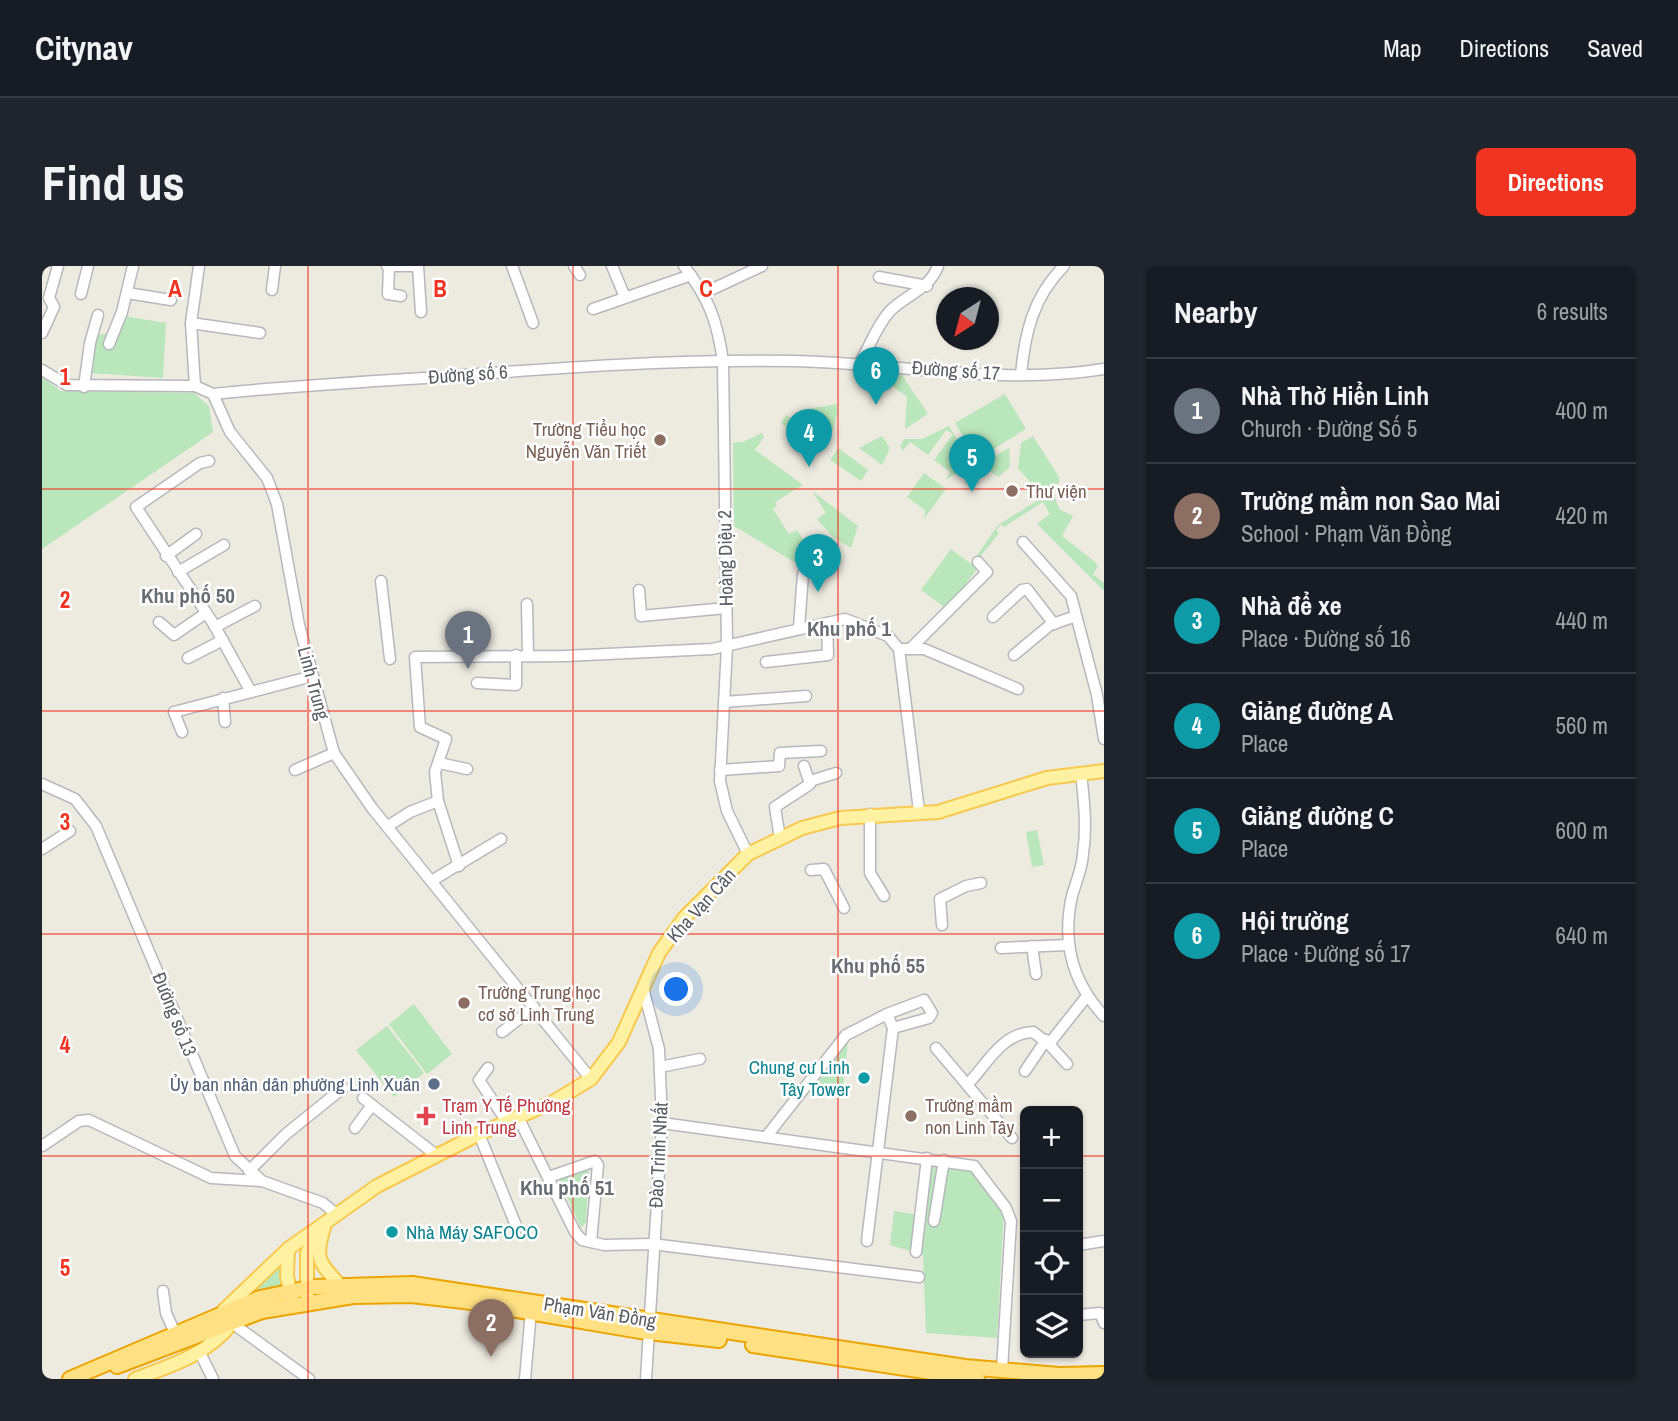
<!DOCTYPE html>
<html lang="en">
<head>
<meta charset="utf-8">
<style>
  :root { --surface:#171b24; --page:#20242c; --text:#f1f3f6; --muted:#9ea1a6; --line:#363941; --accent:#f03422 }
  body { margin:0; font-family:"Archivo Narrow",sans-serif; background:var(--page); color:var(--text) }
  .controls { position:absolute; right:21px; bottom:21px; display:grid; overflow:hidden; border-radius:10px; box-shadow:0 2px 5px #0004 }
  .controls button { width:63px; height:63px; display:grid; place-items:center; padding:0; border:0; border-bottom:2px solid var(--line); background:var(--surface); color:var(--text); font:35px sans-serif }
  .compass { position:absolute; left:894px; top:21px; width:63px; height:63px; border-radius:50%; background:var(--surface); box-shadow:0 2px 5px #0004; rotate:216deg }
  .you { position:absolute; left:635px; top:724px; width:24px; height:24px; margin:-18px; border:5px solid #fff; border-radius:50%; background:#1a73e8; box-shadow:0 0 0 10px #1a73e833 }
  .badge { display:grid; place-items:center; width:46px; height:46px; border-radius:50%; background:var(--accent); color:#fff; font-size:23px; font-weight:700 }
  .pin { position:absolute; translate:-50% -58px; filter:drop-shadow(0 2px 4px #0008) }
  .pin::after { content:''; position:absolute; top:37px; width:24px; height:21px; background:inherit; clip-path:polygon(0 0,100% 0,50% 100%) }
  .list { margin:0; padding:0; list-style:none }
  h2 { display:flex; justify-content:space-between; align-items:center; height:91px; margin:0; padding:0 28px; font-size:30px }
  h2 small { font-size:23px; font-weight:400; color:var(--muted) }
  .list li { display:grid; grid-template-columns:46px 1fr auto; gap:21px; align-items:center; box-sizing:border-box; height:105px; padding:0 28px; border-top:2px solid var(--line) }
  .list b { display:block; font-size:26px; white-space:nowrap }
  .list p { margin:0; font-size:23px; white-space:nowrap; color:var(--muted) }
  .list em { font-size:23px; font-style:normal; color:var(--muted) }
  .icon { flex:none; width:38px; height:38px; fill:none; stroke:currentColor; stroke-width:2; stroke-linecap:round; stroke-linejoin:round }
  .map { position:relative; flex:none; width:1062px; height:1113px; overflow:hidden; border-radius:10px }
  header { display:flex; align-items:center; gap:42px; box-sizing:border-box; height:98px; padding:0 35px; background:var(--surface); border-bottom:2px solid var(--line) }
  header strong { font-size:33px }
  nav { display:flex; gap:38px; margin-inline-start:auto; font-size:24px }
  .intro { display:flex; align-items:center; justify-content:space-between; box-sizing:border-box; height:168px; padding:0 42px }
  h1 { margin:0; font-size:49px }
  .button { padding:18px 32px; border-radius:10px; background:var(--accent); color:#fff; font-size:24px; font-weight:700 }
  main { display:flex; gap:42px; padding:0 42px }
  aside { flex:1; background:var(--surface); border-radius:10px; box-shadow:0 2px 5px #0004 }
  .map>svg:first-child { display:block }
  .green { fill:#bae6bb }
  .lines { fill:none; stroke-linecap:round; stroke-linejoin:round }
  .minor-casing { stroke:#b6b8bd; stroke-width:13 }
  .major-casing { stroke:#f7c94e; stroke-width:16 }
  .highway-casing { stroke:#eca400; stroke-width:18 }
  .minor { stroke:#fff; stroke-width:10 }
  .major { stroke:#fff1a2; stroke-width:12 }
  .highway { stroke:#ffe184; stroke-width:14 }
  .grid { fill:none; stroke:#f03422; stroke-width:2; stroke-opacity:0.55 }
  .education-dot { fill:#8d6e63; stroke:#fff; stroke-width:2.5 }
  .culture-dot { fill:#0f9aa8; stroke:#fff; stroke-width:2.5 }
  .service-dot { fill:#5c6f8a; stroke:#fff; stroke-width:2.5 }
  .health-dot { fill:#e0444e; stroke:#fff; stroke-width:2.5 }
  .labels { text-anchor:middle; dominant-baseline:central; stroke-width:5; stroke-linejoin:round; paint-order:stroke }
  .street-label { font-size:19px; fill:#595c62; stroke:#fff }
  .education-label { font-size:19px; fill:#785e54; stroke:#fff; text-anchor:start }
  .culture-label { font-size:19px; fill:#0d838f; stroke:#fff; text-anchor:end }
  .service-label { font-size:19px; fill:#4e5e75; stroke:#fff; text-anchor:end }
  .health-label { font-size:19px; fill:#be3a42; stroke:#fff; text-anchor:start }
  .neighbourhood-label { font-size:21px; font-weight:bold; fill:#696e74; stroke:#fff }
  .grid-label { font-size:23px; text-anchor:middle; font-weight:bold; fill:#f03422; stroke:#fff; stroke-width:5; stroke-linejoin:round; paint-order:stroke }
</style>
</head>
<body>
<header>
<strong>Citynav</strong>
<nav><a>Map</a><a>Directions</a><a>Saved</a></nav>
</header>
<div class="intro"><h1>Find us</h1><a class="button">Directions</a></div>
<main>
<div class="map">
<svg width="1062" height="1113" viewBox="0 0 1062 1113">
  <rect width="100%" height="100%" fill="#edeae0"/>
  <g class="green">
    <polygon points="76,49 124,57 121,112 48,107 56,69 68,67"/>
    <polygon points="832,107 860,109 886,148 863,163 865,131"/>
    <polygon points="0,111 19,125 152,127 167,140 171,166 0,283"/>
    <polygon points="963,128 984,163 935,193 913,157"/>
    <polygon points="794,138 796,144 791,165 761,144"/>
    <polygon points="744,149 777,169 769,180 739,157"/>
    <polygon points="907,160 930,198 903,214 908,206 892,194 911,168 904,164 886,189 868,176 861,185 858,180 862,173 880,173"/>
    <polygon points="720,167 722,171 713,184 761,219 733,236 735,240 731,243 747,268 755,264 765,280 757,299 692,260 691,177 701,176"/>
    <polygon points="840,170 848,182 840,199 817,182"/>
    <polygon points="991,170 1017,211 1017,217 1002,225 994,223 976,202 979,177"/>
    <polygon points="796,182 826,204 819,215 788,194"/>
    <polygon points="967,182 968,201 957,211 940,201 944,195"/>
    <polygon points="882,207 904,223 882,253 883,244 865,231"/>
    <polygon points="770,225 816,260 809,282 791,271 775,253 784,247"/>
    <polygon points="1011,225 1017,243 1031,250 1020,270 1053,296 1056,301 1051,308 1062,317 1062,325 995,258 1008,248 1001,236 962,261 959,258 954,265 957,267 934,296 937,300 923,319 926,323 905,343 879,324 909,283 929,298 956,259"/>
    <polygon points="995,564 1002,599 990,601 984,566"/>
    <polygon points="372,738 410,788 385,808 347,758"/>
    <polygon points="345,760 382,807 352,831 314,784"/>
    <polygon points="803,776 806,776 800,832 771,829 772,814"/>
    <polygon points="889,900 931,903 962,944 955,1072 884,1067 881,989 848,979 852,945 883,950"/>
    <polygon points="544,901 547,904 544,956 539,962 517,913"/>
    <polygon points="239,997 244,1022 200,1035"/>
  </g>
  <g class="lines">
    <g class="minor-casing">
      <g id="minor">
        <polyline points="345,0 372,0"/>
        <polyline points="376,0 379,46"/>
        <polyline points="470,0 491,57"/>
        <polyline points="532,0 538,9"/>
        <polyline points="570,0 583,31"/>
        <path d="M642,0c25,33 33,54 39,95l4,285 -7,135 7,30 21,43"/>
        <polyline points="347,1 346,28 359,30"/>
        <polyline points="837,11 885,20"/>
        <polyline points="230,24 233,0"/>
        <polyline points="85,27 129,34"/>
        <polyline points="662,27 720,0"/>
        <polyline points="39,28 46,0"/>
        <polyline points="551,43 649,9"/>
        <polyline points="149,57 218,67"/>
        <polyline points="0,67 12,41 7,32 16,0"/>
        <polyline points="67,78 80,46 91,0"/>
        <path d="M817,98c11,-17 17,-38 31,-53 17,-17 39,-21 48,-45"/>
        <polyline points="0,104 25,119 153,120 171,128 188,166 225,212 235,238 257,359 292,487 330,542 549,813"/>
        <path d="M979,108c4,-41 12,-77 43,-108"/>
        <polyline points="153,120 149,57 157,0"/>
        <polyline points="42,121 48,77 56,49"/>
        <path d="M171,128c75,-8 151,-12 226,-17 118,-9 236,-18 354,-16 103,2 209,25 311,8"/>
        <polyline points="167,195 158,197 94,241 171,357 209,426"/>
        <polyline points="981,276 1029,330 1055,429 1062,473"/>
        <polyline points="124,290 154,268"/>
        <polyline points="136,306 182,279"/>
        <polyline points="339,315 348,393"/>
        <polyline points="597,324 599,350 684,342"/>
        <polyline points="485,338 486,389"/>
        <polyline points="951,351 980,324 985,323 1012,358"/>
        <polyline points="117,356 132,369 164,347"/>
        <polyline points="173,361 213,340"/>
        <polyline points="757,362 761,308"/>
        <polyline points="857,383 882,383 976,423"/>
        <polyline points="868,383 945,306 936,296"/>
        <polyline points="972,389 1008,359 1034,350"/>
        <polyline points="146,392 181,374"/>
        <polyline points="724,396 786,389 785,357"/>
        <polyline points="435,417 474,419 474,389"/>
        <polyline points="181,432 183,456"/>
        <polyline points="682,436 764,430"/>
        <polyline points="140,466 132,446 271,410"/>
        <polyline points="397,497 425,503"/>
        <polyline points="253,504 292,487"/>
        <polyline points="678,504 737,500 738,487 779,485"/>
        <path d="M1039,507c3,27 6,54 2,81 -1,15 -7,28 -11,42 -10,45 0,86 32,120"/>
        <polyline points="768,515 794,507"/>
        <polyline points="0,518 33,533 54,560 193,890 220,915 281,937 294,948"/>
        <polyline points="828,548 828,607 842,630"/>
        <polyline points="346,560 368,546 396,535"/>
        <polyline points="738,572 733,541 768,518 762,500"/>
        <polyline points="0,583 28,565"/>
        <polyline points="417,600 396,535 393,506 404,473 378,461 373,391 523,390 670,383 803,353 846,370 857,383 877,545"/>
        <polyline points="769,604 782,603 802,642"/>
        <polyline points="391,614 459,573"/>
        <polyline points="900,659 898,633 924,620 939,617"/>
        <polyline points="990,680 994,708"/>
        <polyline points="959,682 1026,679"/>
        <polyline points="602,726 617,783 620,857 604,1113"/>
        <polyline points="845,748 882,734 890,747 887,752 851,762"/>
        <polyline points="460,766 492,741"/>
        <polyline points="1007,778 1025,798"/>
        <polyline points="894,782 970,872"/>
        <polyline points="618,801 658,793"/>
        <polyline points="446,802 437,814 465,856"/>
        <polyline points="983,805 1004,774"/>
        <path d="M925,819c19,-19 34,-52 66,-53l16,12 38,-48"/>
        <polyline points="321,832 394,889"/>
        <polyline points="476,851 533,966 540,974 562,979 610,978 877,1011"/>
        <polyline points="620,857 932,900 964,942 969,955 960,1104"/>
        <polyline points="313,862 330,839"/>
        <polyline points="437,868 475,962"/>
        <polyline points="724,871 804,769 845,748 851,762 825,975"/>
        <polyline points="0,880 37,855 47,854 169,912 219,915"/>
        <polyline points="207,905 244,868 301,822"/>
        <polyline points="507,911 553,895 556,899 549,976"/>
        <polyline points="892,955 902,894"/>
        <polyline points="1036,979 1062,975"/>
        <polyline points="874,986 885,892"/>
        <polyline points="121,1025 124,1047 133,1067"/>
        <polyline points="1036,1049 1058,1047 1062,1057"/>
        <polyline points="190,1057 267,1113"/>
        <polyline points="158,1087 171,1113"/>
        <polyline points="483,1113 489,1045"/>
      </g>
    </g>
    <g class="major-casing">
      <g id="major">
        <path d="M282,962c-10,30 -5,35 16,57"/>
        <polyline points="246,983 245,1010 250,1035"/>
        <polyline points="265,1029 265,988 273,965"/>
        <polyline points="181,1045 246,983 335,920 437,868 511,836 549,813 577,776 617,687 642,652 706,588 760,562 798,552 896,546 1005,512 1062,505"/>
        <path d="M93,1113c37,-14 72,-24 97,-56"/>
      </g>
    </g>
    <g class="highway-casing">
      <g id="highway">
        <polyline points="711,1079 935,1113"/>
        <polyline points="75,1100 220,1045 311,1030 369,1029 422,1035 598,1065 677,1074"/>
        <polyline points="28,1113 218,1032 271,1021 370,1018 923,1101 1017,1109 1062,1108"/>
      </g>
    </g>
    <use href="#minor" class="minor"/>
    <use href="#major" class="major"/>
    <use href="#highway" class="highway"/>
  </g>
  <path class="grid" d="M266,0v1113M531,0v1113M796,0v1113M0,223h1062M0,445h1062M0,668h1062M0,890h983M1036,890h26"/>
  <g class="education-dot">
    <circle cx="618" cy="174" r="7"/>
    <circle cx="970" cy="225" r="7"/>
    <circle cx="422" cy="737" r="7"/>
    <circle cx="869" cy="850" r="7"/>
  </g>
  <g class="culture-dot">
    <circle cx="822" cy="812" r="7"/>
    <circle cx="350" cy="966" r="7"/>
  </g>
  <circle class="service-dot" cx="392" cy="818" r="7"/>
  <path class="health-dot" d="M380.5 839.5h7v7h7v7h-7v7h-7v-7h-7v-7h7z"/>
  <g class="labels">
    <g class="street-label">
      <text transform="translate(914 104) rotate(4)">Đường số 17</text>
      <text transform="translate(426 108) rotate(-4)">Đường số 6</text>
      <text transform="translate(683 292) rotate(-91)">Hoàng Diệu 2</text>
      <text transform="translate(272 417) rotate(75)">Linh Trung</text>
      <text transform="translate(659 639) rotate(-48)">Kha Vạn Cân</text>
      <text transform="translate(133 748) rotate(68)">Đường số 13</text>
      <text transform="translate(616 889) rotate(-87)">Đào Trinh Nhất</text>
      <text transform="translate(558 1046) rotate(9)">Phạm Văn Đồng</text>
    </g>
    <g class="education-label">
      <text x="604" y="163" text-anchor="end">Trường Tiểu học<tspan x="604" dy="22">Nguyễn Văn Triết</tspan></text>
      <text x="984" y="225">Thư viện</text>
      <text x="436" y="726">Trường Trung học<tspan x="436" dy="22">cơ sở Linh Trung</tspan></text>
      <text x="883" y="839">Trường mầm<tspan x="883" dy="22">non Linh Tây</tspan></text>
    </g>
    <g class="culture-label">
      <text x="808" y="801">Chung cư Linh<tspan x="808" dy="22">Tây Tower</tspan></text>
      <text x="364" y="966" text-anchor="start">Nhà Máy SAFOCO</text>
    </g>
    <g class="service-label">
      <text x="378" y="818">Ủy ban nhân dân phường Linh Xuân</text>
    </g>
    <g class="health-label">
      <text x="400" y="839">Trạm Y Tế Phường<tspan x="400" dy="22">Linh Trung</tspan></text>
    </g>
    <g class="neighbourhood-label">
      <text x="146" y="329">Khu phố 50</text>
      <text x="807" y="362">Khu phố 1</text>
      <text x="836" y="699">Khu phố 55</text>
      <text x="525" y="921">Khu phố 51</text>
    </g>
  </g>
  <g class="grid-label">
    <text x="133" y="31">A</text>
    <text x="398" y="31">B</text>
    <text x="664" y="31">C</text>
    <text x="23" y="119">1</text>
    <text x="23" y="342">2</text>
    <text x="23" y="564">3</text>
    <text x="23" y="787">4</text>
    <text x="23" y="1010">5</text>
  </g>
</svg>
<div class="controls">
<button>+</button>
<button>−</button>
<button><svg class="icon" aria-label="locate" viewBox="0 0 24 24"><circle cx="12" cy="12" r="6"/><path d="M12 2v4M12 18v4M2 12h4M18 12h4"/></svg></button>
<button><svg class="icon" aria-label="layers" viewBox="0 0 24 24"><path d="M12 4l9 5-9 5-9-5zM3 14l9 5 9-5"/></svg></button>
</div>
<svg class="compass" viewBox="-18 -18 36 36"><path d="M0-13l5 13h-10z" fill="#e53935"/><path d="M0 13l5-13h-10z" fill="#9ea1a6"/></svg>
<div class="you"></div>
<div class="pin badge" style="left:426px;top:403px;background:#6b7280">1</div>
<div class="pin badge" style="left:449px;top:1091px;background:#8d6e63">2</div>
<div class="pin badge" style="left:776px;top:326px;background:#0f9aa8">3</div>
<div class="pin badge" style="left:767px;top:201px;background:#0f9aa8">4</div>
<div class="pin badge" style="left:930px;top:226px;background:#0f9aa8">5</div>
<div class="pin badge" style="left:834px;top:139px;background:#0f9aa8">6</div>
</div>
<aside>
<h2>Nearby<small>6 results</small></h2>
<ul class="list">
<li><span class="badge" style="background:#6b7280">1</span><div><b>Nhà Thờ Hiển Linh</b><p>Church · Đường Số 5</p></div><em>400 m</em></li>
<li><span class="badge" style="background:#8d6e63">2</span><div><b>Trường mầm non Sao Mai</b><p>School · Phạm Văn Đồng</p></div><em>420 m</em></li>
<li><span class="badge" style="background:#0f9aa8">3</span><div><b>Nhà để xe</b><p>Place · Đường số 16</p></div><em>440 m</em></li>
<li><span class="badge" style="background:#0f9aa8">4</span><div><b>Giảng đường A</b><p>Place</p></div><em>560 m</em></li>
<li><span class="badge" style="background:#0f9aa8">5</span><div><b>Giảng đường C</b><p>Place</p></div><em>600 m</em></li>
<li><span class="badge" style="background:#0f9aa8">6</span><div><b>Hội trường</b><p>Place · Đường số 17</p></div><em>640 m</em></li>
</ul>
</aside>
</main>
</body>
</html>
